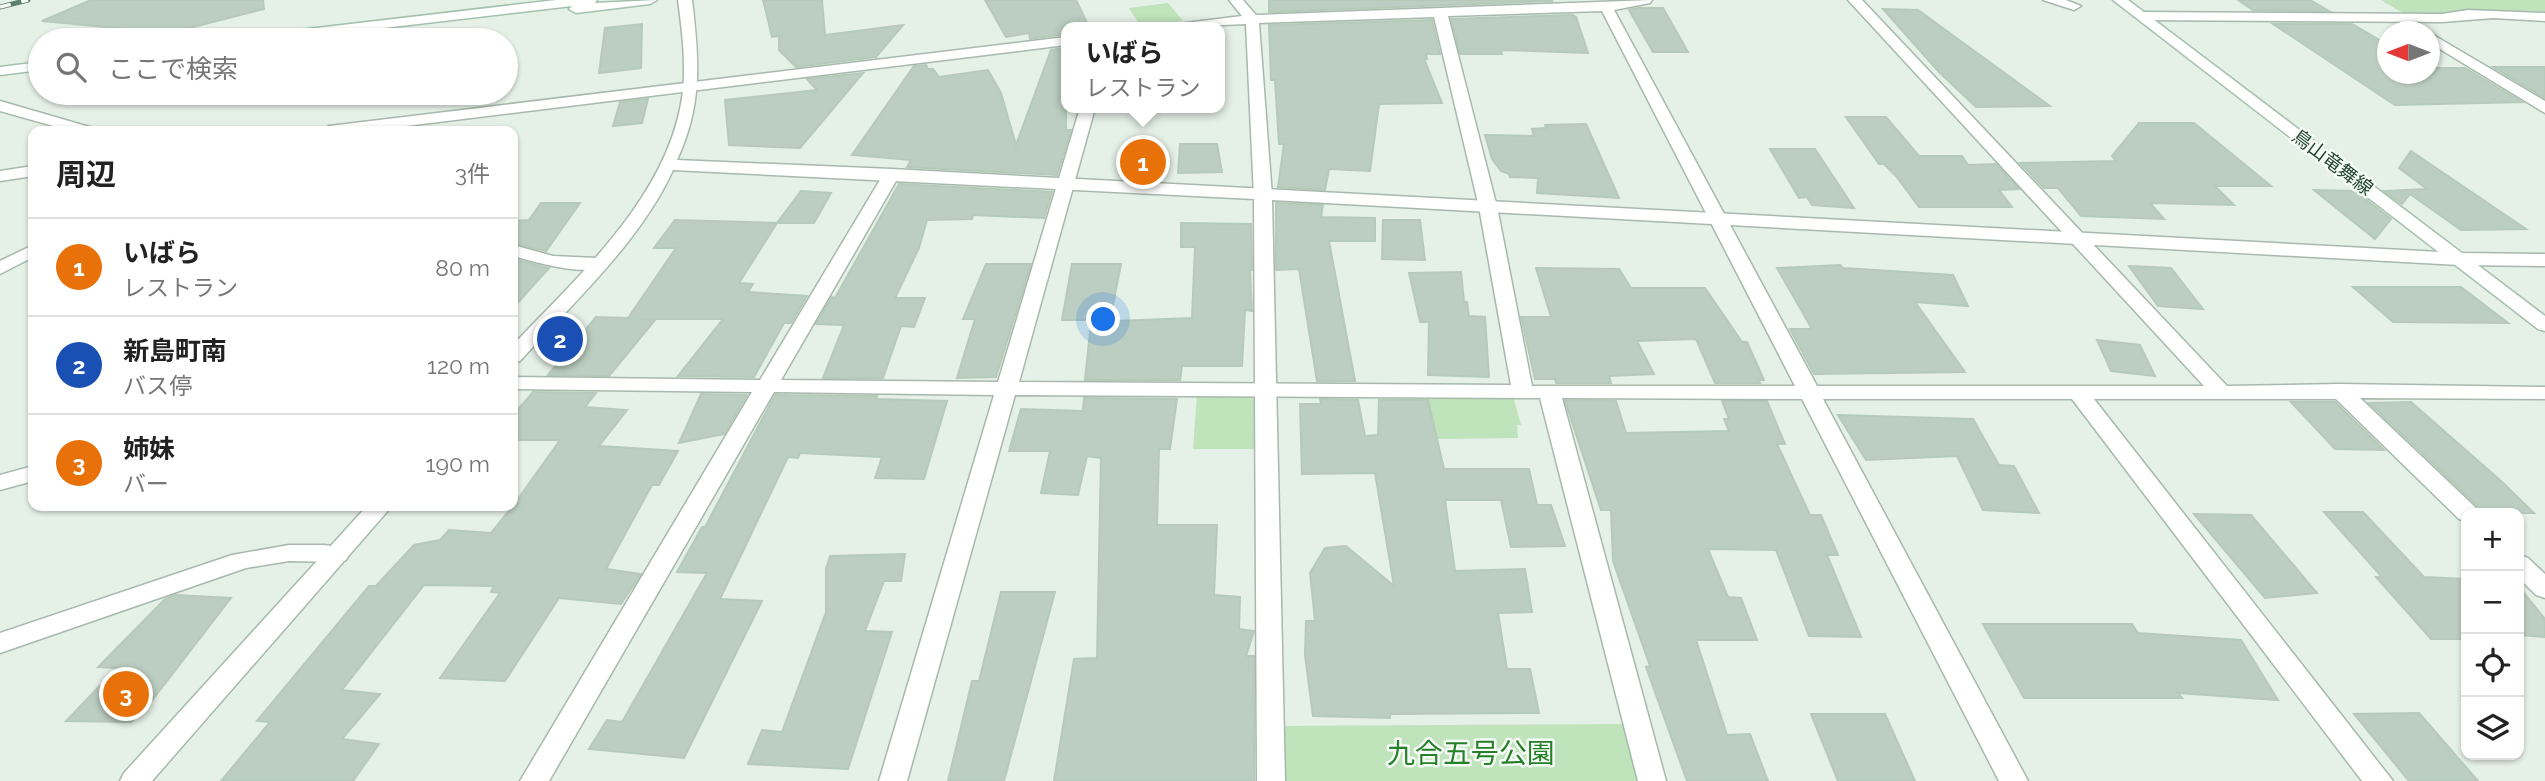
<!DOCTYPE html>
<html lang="ja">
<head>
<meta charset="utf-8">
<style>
  :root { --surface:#fff; --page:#f2f2f2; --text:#222; --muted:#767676; --line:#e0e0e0; --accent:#7c3aed }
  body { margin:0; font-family:Raleway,"Noto Sans JP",sans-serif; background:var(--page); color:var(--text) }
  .controls { position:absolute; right:21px; bottom:21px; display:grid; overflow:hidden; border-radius:14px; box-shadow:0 2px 5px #0004 }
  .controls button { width:63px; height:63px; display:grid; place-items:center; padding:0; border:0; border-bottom:2px solid var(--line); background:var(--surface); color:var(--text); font:35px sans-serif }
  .compass { position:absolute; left:2377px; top:21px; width:63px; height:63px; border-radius:50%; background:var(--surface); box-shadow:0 2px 5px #0004; rotate:270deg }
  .you { position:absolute; left:1104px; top:320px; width:24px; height:24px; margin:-18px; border:5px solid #fff; border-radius:50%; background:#1a73e8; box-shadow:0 0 0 10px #1a73e833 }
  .badge { display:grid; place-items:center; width:46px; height:46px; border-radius:50%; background:var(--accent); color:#fff; font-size:23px; font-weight:700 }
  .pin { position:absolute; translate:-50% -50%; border:4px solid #fff; box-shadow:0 2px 7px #0006 }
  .popup { position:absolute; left:1061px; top:22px; width:164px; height:91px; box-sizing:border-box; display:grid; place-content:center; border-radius:14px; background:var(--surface); filter:drop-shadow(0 2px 5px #0005); font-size:23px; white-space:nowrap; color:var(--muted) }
  .popup b { font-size:26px; color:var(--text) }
  .popup::after { content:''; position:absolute; left:50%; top:100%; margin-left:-14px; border:14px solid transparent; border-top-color:var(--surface) }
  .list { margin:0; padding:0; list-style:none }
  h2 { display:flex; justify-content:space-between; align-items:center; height:91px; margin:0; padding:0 28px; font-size:30px }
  h2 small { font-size:23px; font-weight:400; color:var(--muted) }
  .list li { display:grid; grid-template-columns:46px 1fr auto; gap:21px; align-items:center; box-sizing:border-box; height:98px; padding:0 28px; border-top:2px solid var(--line) }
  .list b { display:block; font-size:26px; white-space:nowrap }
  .list p { margin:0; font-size:23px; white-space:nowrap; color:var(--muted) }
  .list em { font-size:23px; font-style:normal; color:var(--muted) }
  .icon { flex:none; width:38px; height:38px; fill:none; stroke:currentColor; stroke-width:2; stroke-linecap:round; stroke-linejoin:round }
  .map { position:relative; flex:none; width:2545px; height:781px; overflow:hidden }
  .search { position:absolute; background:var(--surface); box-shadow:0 2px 5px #0004; left:28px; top:28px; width:490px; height:77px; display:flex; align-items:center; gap:18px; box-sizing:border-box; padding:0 24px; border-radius:38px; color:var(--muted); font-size:26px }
  .panel { position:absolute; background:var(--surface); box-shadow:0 2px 5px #0004; left:28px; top:126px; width:490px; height:385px; border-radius:14px }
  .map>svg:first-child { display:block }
  .green { fill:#bfe3bb }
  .building { fill:#bccec1; stroke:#b6caba; stroke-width:2 }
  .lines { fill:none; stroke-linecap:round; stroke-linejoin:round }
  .minor-casing { stroke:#a6b9ac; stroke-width:3 }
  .tertiary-casing { stroke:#a6b9ac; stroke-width:3 }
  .secondary-casing { stroke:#a5c0ad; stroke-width:3 }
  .minor { fill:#fff; fill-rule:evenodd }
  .tertiary { fill:#fff; fill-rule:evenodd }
  .secondary { fill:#fff; fill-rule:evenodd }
  .rail-casing { stroke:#5c8069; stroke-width:5 }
  .rail { stroke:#f6fbf7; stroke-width:3.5; stroke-dasharray:11; stroke-linecap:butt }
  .labels { text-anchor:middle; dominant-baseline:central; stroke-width:5; stroke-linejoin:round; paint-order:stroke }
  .far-street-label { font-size:19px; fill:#21452e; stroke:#f6fbf7 }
  .near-park-label { font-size:28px; fill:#258127; stroke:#f6fbf7 }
</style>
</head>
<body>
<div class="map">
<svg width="2545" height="781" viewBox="0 0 2545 781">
  <rect width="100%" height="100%" fill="#e5f0e7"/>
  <g class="green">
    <polygon points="2381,0 2545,0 2545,14 2403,13"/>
    <polygon points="1168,3 1183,21 1141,27 1129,8"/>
    <polygon points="1197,394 1248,395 1260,403 1260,449 1193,449"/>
    <polygon points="1427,395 1513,396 1521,425 1517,425 1518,438 1437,439"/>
    <polygon points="1637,724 1652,781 1271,781 1271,726"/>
  </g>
  <g class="building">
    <polygon points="91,0 263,0 264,9 170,33 42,21"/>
    <polygon points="763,0 822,0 825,35 903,25 876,57 796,67 779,50 779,36 772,37"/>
    <polygon points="985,0 1076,0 1089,27 1066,27 1066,34 1030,39 1029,33 1006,37"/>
    <polygon points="1269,0 1551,0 1553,1 1269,12"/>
    <polygon points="2238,0 2310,0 2329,11 2253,10"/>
    <polygon points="1638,8 1663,8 1688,52 1653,52 1629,10"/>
    <polygon points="1883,9 1918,10 2050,106 1976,107 1939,72"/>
    <polygon points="1573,15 1576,17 1588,53 1501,50 1502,54 1460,54 1451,19"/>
    <polygon points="1432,20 1440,54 1426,54 1427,59 1424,59 1442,103 1379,104 1370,171 1329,169 1325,190 1278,187 1284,144 1279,144 1275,80 1271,80 1269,25"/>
    <polygon points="642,24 641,68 599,73 605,28"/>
    <polygon points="2273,24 2352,24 2388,45 2388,74 2430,74 2430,68 2465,68 2522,102 2395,105"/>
    <polygon points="1066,48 1066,130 1071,130 1057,175 907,167 911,160 852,155 914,66 926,65 928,69 933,69 939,77 988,70 1001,93 1016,145 1051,50"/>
    <polygon points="2493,67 2545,67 2545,98"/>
    <polygon points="863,73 800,148 729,145 725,100 817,90 807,79"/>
    <polygon points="648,99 642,123 613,126 620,102"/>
    <polygon points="1846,117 1886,117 1919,156 1962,156 1968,165 1996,164 2019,189 1999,190 2012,207 1919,207 1896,176 1884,164 1879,164"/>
    <polygon points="2139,123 2194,123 2271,186 2215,186 2234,205 2150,203 2164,219 2081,216 2058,188 2044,188 2020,163 2116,161 2112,156"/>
    <polygon points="1586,124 1619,198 1537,193 1538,178 1510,177 1509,174 1501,171 1492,159 1485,135 1534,136 1532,129 1546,128 1545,125"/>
    <polygon points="1180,144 1217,144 1222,172 1178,173"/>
    <polygon points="1770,149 1815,149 1854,208 1812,205 1807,197 1799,198"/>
    <polygon points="2411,151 2526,229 2461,230 2410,194 2402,204 2384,191 2427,189 2399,168"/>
    <polygon points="899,184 1052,192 1044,218 973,215 972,219 927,220 919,248 895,298 925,298 914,327 901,326 883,378 823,378 844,325 816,324 832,297 835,298"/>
    <polygon points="2314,190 2355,191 2391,219 2375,239"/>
    <polygon points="801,191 831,193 814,223 777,223"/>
    <polygon points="541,203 580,203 546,251 513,243 513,221 529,220"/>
    <polygon points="1276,203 1323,205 1321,217 1375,218 1375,241 1329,241 1355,381 1317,381 1299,269 1276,270"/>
    <polygon points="675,220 777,223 739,283 753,284 748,292 807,296 791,323 784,323 754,377 678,376 723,319 640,319 655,320 609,376 548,375 596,317 628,318 676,248 654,248"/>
    <polygon points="1383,220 1420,220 1425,260 1382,259"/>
    <polygon points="1181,223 1251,224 1252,270 1250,270 1252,311 1245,310 1242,366 1182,366 1180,380 1085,380 1091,322 1192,318 1195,247 1181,247"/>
    <polygon points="513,259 549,268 513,308"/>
    <polygon points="986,264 1031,264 996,377 957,378 975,319 963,319"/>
    <polygon points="1072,264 1121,264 1110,320 1062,320"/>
    <polygon points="1840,265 1843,268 1953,275 1968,306 1915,302 1965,372 1814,374 1790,329 1812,329 1777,268"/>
    <polygon points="2129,266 2171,268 2203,309 2158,306"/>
    <polygon points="1536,268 1619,269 1631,288 1705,288 1742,342 1747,342 1764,380 1758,380 1760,383 1715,383 1696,339 1637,341 1654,374 1609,376 1611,383 1556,383 1555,379 1535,379 1521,317 1551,317"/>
    <polygon points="1461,272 1464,302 1467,302 1469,316 1485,317 1489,377 1428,375 1429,322 1420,322 1409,273"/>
    <polygon points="2353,287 2461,287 2508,323 2393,322"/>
    <polygon points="2097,340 2140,345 2155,376 2111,371"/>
    <polygon points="533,392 596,393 585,407 627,410 599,446 678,451 659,485 652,485 606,569 641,574 621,604 559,598 505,681 440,678 500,593 491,592 494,586 424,585 342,690 380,694 342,739 379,744 353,781 221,781 270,722 257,721 369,586 376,586 414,545 440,540 449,530 491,533 513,506 560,440 513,440 513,415"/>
    <polygon points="701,394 747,395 724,434 679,443"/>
    <polygon points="775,395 877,396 876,399 947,401 924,479 875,478 882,457 800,453 798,458 788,457 720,599 762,601 684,758 589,749 607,720 622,722 707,573 677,572 702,527 705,527"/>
    <polygon points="1084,398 1177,399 1170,449 1159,449 1157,525 1217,525 1214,595 1240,597 1239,629 1254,631 1246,656 1254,656 1254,781 1054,781 1074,659 1097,658 1101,458 1087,456 1078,495 1041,493 1050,451 1009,451 1021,409 1083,411"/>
    <polygon points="1320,399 1358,400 1365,436 1378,435 1379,400 1428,400 1444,469 1529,469 1537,505 1551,505 1565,546 1511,547 1501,500 1445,500 1455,571 1525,569 1532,612 1498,613 1507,669 1530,669 1539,713 1390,714 1390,718 1313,716 1305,655 1306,621 1315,621 1310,573 1325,548 1346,546 1394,586 1375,473 1302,474 1300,404 1321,404"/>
    <polygon points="1565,401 1616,401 1626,433 1729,431 1724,419 1729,419 1722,401 1767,401 1785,444 1777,444 1810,515 1821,515 1838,555 1827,555 1861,637 1809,636 1776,550 1708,549 1728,597 1741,598 1757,640 1696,640 1727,735 1750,734 1768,781 1687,781 1646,667 1650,666 1613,561 1611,510 1601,510"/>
    <polygon points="2291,402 2335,402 2384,450 2335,449"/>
    <polygon points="2411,402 2501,481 2534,513 2485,513 2369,403"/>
    <polygon points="1838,415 1973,419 1999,465 2014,466 2039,513 1983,510 1957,456 1866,460"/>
    <polygon points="2324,512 2363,512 2424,577 2466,579 2466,639 2431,639 2376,577 2382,577"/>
    <polygon points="2194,514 2251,515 2317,593 2265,598"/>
    <polygon points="905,554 901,581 884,581 865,631 892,632 848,769 748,764 762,730 782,732 826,612 826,569 830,556"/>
    <polygon points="2519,587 2545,619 2545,637 2519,635"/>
    <polygon points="1001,592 1055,592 1004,781 948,781 972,681 979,681"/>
    <polygon points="175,595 231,598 153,699 131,722 66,721 117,668 98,667 165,599"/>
    <polygon points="1983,624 2132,624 2138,633 2241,640 2278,700 2178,693 2182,698 2024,698"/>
    <polygon points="2419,713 2478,781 2409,781 2354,714"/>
    <polygon points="1811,714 1885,714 1915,781 1838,781"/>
  </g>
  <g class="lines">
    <g class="minor-casing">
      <g id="minor">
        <path d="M1229,0h14l13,15 396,-15 -2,3 -36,7 203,376h387l-356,-386h14l365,386 112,-2 206,3v12l-185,-1 115,109 4,6h-13v8l-7,-2 -123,-120h-242l299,382h-31l-290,-382h-249l205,382h-29l-197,-382 -240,-1 104,383h-28l-98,-383 -525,-3 -108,386h-28l115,-386 -220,-3 -225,389h-29l232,-389 -239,-3v-12l247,3 126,-210h12l2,4 -119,206 217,2 82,-274h15l-76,274 492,3 -32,-178 -45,-190 -175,6 13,173 -9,5 -9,-5 -8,-172 -68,3 7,-4 57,-7zM1602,11l193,375h-263l-35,-179 -49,-191z"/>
        <polygon points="2043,0 2066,0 2081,6 2074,10"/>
        <polygon points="2468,10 2545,13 2545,21 2493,18 2442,22 2141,20 2134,16 2141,12 2442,14"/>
        <polygon points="2430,33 2545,101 2545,113 2430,43"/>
        <polygon points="1066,37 1066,45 365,131 321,131 329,126"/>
        <polygon points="0,101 93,128 95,131 71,131 0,111"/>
        <polygon points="33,166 33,176 0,181 0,171"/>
        <polygon points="33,245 33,257 0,274 0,261"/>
        <path d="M513,245l40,11 43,2 9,6c-13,15 -74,-3 -92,-8z"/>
        <polygon points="33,466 33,481 0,490 0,475"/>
        <polygon points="289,545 324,545 346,548 349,554 346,560 337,562 289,561 246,568 0,653 0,633 232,555"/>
        <polygon points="2519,555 2528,558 2545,574 2545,598 2536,595 2519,578"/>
      </g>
    </g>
    <g class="tertiary-casing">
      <g id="tertiary">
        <path d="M678,0h14c7,59 11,104 -15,160l215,9 1567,84 86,1v12l-86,-1 -1187,-65 13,581h-28l-3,-582 -581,-29c-32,71 -101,134 -153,191l-7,2v-18c67,-71 158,-151 170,-254 3,-30 -1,-61 -5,-91z"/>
        <polygon points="367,506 392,506 152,781 120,781 124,773"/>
      </g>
    </g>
    <g class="secondary-casing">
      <g id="secondary">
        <polygon points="556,0 597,0 595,3 657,0 650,4 576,13 569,9 572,6 281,40 241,40 248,36"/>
        <polygon points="2113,0 2128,0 2545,316 2545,331 2538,329"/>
        <polygon points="40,62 40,70 0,75 0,67"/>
      </g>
    </g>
    <use href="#minor" class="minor"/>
    <use href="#tertiary" class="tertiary"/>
    <use href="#secondary" class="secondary"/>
    <g class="rail-casing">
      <polyline id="rail" points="0,7 28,0"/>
    </g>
    <use href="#rail" class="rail"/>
  </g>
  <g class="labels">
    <g class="far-street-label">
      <text transform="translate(2333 162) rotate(37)">鳥山竜舞線</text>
    </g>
    <g class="near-park-label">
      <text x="1471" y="753">九合五号公園</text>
    </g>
  </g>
</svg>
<div class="controls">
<button>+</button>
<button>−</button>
<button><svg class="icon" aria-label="locate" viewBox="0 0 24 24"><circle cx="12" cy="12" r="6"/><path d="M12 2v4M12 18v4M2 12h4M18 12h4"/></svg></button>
<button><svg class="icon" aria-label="layers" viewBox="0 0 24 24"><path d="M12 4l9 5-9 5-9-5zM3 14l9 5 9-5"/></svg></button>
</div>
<svg class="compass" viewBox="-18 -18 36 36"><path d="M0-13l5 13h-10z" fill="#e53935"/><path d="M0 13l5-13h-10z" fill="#767676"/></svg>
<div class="you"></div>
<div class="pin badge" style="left:1143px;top:162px;background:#e8710a">1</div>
<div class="popup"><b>いばら</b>レストラン</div>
<div class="pin badge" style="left:560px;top:339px;background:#1a4fb4">2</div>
<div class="pin badge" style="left:126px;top:694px;background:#e8710a">3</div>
<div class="search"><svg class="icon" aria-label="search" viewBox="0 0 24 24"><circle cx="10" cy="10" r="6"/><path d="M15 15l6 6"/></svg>ここで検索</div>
<section class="panel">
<h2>周辺<small>3件</small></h2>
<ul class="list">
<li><span class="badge" style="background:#e8710a">1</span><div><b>いばら</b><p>レストラン</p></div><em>80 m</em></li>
<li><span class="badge" style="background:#1a4fb4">2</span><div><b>新島町南</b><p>バス停</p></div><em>120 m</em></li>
<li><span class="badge" style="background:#e8710a">3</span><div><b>姉妹</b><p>バー</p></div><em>190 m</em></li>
</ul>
</section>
</div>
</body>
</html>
